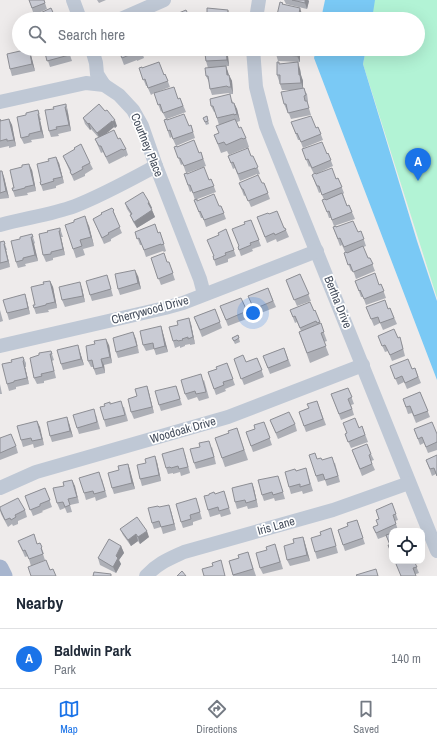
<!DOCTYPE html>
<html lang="en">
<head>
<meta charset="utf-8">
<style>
  :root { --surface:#fff; --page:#f2f2f3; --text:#1f2937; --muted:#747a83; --line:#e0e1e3; --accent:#1a73e8 }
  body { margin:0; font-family:"Archivo Narrow",sans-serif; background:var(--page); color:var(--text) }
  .controls { position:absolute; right:12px; bottom:12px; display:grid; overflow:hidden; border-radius:8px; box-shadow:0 4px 16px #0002 }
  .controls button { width:36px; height:36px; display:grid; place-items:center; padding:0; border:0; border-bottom:1px solid var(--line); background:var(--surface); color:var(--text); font:20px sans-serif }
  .you { position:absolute; left:253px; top:313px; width:14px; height:14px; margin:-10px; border:3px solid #fff; border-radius:50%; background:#1a73e8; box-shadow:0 0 0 6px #1a73e833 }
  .badge { display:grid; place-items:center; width:26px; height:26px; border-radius:50%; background:var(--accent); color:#fff; font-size:13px; font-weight:700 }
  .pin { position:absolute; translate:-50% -33px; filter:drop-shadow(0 1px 2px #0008) }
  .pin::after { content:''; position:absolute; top:21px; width:14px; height:12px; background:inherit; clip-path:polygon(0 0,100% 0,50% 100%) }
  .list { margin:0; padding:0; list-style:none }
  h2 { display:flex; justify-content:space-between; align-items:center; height:52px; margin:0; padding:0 16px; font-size:17px }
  h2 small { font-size:13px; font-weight:400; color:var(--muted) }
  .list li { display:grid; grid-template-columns:26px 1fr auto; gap:12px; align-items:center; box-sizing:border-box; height:60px; padding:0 16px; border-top:1px solid var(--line) }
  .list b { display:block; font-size:15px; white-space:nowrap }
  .list p { margin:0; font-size:13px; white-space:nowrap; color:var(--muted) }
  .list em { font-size:13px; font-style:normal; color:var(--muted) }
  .icon { flex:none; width:22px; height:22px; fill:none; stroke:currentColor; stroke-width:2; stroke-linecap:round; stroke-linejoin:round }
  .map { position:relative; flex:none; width:437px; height:576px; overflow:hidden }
  .search { position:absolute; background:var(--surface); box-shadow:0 4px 16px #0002; left:12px; right:12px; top:12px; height:44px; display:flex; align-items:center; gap:10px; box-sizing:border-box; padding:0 14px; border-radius:22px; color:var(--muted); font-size:15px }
  .sheet { height:112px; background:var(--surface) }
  nav { display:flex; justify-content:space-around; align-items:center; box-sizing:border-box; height:56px; border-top:1px solid var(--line); background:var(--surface); font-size:11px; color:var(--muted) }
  nav a { display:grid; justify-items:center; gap:2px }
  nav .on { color:var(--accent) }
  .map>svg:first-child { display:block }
  .green { fill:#b2f3d5 }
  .water { fill:#7ac9f5 }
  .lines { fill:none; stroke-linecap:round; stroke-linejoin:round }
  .minor { stroke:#bfc8d5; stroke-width:14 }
  .major { stroke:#a7b5ce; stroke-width:17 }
  .wall { fill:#adafb6 }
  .shaded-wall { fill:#8d8e94 }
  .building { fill:#c9cbd4; stroke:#8d8e94 }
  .labels { text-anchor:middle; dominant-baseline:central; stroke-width:3.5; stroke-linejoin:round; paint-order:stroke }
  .street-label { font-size:12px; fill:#424b5a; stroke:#fff }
</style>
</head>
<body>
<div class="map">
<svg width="437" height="576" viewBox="0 0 437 576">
  <rect width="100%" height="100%" fill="#eeebeb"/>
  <polygon class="green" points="374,0 437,0 437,298 363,64 366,49 418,49 418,19 371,19"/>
  <g class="water">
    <polygon points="325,0 375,0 372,19 321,19"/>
    <polygon points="316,49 366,49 363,64 417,241 437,301 437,380 314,58"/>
  </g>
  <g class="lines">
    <g class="minor">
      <polyline points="73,0 80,19"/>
      <polyline points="121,19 164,0"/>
      <polyline points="256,19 259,0"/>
      <polyline points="92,49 96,63 97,74 104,85"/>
      <polyline points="253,49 256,87 266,126 437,551"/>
      <polyline points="0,102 86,83 104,85 119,95 133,110 142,126 156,166 200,279 204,294"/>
      <path d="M0,225c25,-7 51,-10 75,-19 28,-11 55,-26 81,-40"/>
      <polyline points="0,346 165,308 183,303 317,251"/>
      <polyline points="0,488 36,472 228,417 363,365"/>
      <path d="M146,576c12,-13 23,-17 38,-24l149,-42 76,-27"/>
    </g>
    <polyline class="major" points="0,568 4,576"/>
  </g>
  <g class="wall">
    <polygon points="29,0 44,0 47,9 34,15"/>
    <polygon points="97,0 106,0 99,3"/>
    <polygon points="284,0 308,0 309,1 307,9 286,4"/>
    <polygon points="44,49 68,49 72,61 50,67"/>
    <polygon points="118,49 141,49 144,58 137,61 137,60 124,65"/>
    <polygon points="148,49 163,49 157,51 158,53 151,56"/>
    <polygon points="229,49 230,56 228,56 229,66 226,66 229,75 232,81 233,94 230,94 229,93 212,95 210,89 209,82 206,76 208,68 206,61 205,54"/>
    <polygon points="276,49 299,49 300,55 300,62 278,61 276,54"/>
    <polygon points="31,55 35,71 12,76 10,69"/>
    <polygon points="280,64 300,69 301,75 303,81 303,88 307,94 308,101 307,102 311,115 291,119 288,111 287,111 284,104 294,90 282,90 277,75"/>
    <polygon points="139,68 142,68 164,75 165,74 170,87 157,92 178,99 180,98 186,112 167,119 167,120 189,126 191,125 195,138 176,146 172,137 170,138 164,120 166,119 162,111 161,112 154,93 151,95 147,86 146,86"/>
    <polygon points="232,100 233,103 234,103 237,109 240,121 237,122 239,128 246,138 249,147 248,148 251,156 253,156 260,174 257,175 257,174 240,181 235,168 233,169 228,156 246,149 246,148 229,155 227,151 221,153 214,135 219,133 222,124 219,125 215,112 214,112 211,106"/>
    <polygon points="66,104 68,111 68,113 71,131 58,134 59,136 51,137 49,131 54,109"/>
    <polygon points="99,104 117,126 115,128 114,127 105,134 118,139 126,149 128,155 125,157 125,156 109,164 103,152 101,153 95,139 99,138 91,129 90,130 85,124 83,118"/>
    <polygon points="38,110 41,120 40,120 44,138 31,140 32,142 24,144 21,138 26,115"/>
    <polygon points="207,116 209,124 206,125 203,118"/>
    <polygon points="0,119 1,121 9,119 12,125 16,146 9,148 9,146 0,148"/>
    <polygon points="291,122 316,128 318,127 323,140 303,148 300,140 298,140"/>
    <polygon points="174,147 177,147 199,153 201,152 206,166 187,173 187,174 209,180 211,179 216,192 195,200 192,191 190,192 184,174 186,173 183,164 181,165"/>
    <polygon points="305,148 327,154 328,153 333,166 316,174 336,179 338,178 344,193 343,194 347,206 349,205 355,219 334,226 331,218 329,218 325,206 324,200 321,192 319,193 312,175 314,174 310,166 309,167 302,149"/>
    <polygon points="63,156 90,163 93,169 85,174 85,176 74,181"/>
    <polygon points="59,163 64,183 56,186 56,188 43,191 40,182 41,182"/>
    <polygon points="32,170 36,191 27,193 28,195 15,197 13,191"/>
    <polygon points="0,171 4,177 9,198 0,199"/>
    <polygon points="239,183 264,183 270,199 251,207 246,195 244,196"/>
    <polygon points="194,200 197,201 219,206 221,206 226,219 206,227 203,218 201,218"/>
    <polygon points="149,202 152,208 151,208 155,217 137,228 133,222 131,215 127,209 125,203"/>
    <polygon points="112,208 116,217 115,217 122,233 111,239 111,241 104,244 93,219 102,214"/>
    <polygon points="269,214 284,228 285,228 289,237 277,242 276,239 267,243 257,217"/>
    <polygon points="251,220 261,246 252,249 253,251 241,256 238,247 239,246 245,224"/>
    <polygon points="89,226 94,246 83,249 85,255 76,258 73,249"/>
    <polygon points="333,227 336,227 358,232 361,231 366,246 363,247 368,258 370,258 375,271 356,279 353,270 351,271 344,253 345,252 342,245 340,246"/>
    <polygon points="60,228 63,237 61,237 65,255 53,258 53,260 46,262 43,255 48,232"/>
    <polygon points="226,229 236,256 228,259 228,262 216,266 213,256 214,256"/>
    <polygon points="135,232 158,233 160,232 166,251 164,252 163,251 146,257 142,245 140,245"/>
    <polygon points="32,234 35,243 34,244 38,261 25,264 26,266 18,268 16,262 20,239"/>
    <polygon points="4,241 7,250 6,250 10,267 0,270 0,242"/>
    <polygon points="151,258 167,262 169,262 175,280 161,285"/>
    <polygon points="300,274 311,301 297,306 286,280"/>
    <polygon points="138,276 141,289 120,295 118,289"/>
    <polygon points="50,281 53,287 57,308 48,310 49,312 36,314 34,308 35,305 44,284"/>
    <polygon points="109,281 113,296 92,301 90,295"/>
    <polygon points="355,281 379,285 381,284 386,298 366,305 363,297 361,297"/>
    <polygon points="82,288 85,302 65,307 62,300"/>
    <polygon points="268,288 276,307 256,315 248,296"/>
    <polygon points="27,301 30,314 9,320 7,313"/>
    <polygon points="220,306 247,311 249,318 228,326"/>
    <polygon points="366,307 388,309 390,308 397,324 383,330 380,323 374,326"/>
    <polygon points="215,309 222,328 202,337 194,317"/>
    <polygon points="0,310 3,321 0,322"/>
    <polygon points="290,310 314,311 320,322 327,341 324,342 329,355 310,363 299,332 301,331 297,322 295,323"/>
    <polygon points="191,324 195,344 190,345 190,344 185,345 185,346 180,348 180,346 175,348 173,341"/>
    <polygon points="161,326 163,333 168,352 156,355 154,349 146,351 143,345"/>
    <polygon points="133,332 139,353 118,358 116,352"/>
    <polygon points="238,335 240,342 235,344 232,338"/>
    <polygon points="378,336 398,338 402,344 405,356 392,361 388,351 385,352"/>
    <polygon points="109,345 112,363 104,365 105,373 96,375 93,367 91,367 88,361"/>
    <polygon points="284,348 291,366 270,374 263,356"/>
    <polygon points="51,351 54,360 52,361 56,378 44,381 44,383 37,384 34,378 39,355"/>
    <polygon points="80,352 84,365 63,370 61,364"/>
    <polygon points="23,357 26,363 26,367 25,367 29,384 16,387 16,389 9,391 7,384 12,362"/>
    <polygon points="257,358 264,377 244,385 234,359 246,362"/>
    <polygon points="227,363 235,385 225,389 226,391 216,395 208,372 217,369"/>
    <polygon points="390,366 412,369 415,368 421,383 407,389 404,382 398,385"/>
    <polygon points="204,380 209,398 199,401 197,397 188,400 185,394"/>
    <polygon points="0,384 2,394 0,394"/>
    <polygon points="147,386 149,393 154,413 134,419 131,412 137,396"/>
    <polygon points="176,386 182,405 161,411 159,405"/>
    <polygon points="348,388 354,404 351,405 354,415 341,420 331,394"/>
    <polygon points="420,392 430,417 416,423 412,413 408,414 403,399"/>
    <polygon points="317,401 326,425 306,432 299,412 309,408"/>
    <polygon points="110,404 124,407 128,421 106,427 104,420"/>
    <polygon points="96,415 100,429 79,434 77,428"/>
    <polygon points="270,420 295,424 297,431 278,439"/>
    <polygon points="37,421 44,445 34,448 33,444 23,447 21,440"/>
    <polygon points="264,422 272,445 253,452 246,432 255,429"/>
    <polygon points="69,423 73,437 52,442 50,436"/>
    <polygon points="362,426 368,442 351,448 345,434"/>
    <polygon points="237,428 248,460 225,467 215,438 229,433"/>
    <polygon points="414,429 437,434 437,450 428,453 424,443 420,445"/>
    <polygon points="0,438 16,446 18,453 0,460"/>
    <polygon points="212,447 216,464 196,469 194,463"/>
    <polygon points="352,450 371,454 374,460 371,461 375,470 362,476"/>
    <polygon points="185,454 190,473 181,476 180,472 173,474 173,473 168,474 166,468"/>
    <polygon points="437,455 436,474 432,476 426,460"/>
    <polygon points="317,459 335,463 340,482 327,486 325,480 318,482 316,476"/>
    <polygon points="157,462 161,481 142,486 140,479 146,463"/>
    <polygon points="128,464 130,470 135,489 114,494 112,488 119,470"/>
    <polygon points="306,468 313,491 303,494 302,491 291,494 289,487 296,471"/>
    <polygon points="102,479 107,497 96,501 95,497 86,500 84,493"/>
    <polygon points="72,480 79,503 70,505 72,512 67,513 65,508 60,510 57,503 64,486"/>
    <polygon points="280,482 285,499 275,501 274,498 264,501 262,495"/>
    <polygon points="252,483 254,489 258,507 248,509 247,506 237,509 235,502"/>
    <polygon points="45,488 52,507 42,511 43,512 33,516 25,496"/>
    <polygon points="226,498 231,514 221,517 220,514 210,517 208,510"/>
    <polygon points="392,503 398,520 395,521 398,530 403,531 392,531 392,556 388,545 390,545 386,536 378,539 373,527 378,525 379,519"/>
    <polygon points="198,505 202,519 193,522 193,525 183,528 181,522"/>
    <polygon points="0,507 25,510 27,517 18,521 18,524 13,526 12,524 8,527 1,514 0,510"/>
    <polygon points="159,507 171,511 176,530 163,534 161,527 154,529 152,523"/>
    <polygon points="357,520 365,544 345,551 338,530 348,526"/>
    <polygon points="120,529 149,537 140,544 138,541 131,546 123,535"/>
    <polygon points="333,535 338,553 317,559 315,552"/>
    <polygon points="303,537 310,561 290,566 287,560 294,543"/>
    <polygon points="18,541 37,544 40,543 44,554 43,554 45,560 31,566 28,556 25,557"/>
    <polygon points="121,546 124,553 119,560 121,564 116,573 100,565 98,558"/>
    <polygon points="277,550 283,569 263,574 260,568"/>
    <polygon points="248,552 256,576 233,576 229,561 239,558"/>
    <polygon points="414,561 419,573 416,574 400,576"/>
  </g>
  <g class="shaded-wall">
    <polygon points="305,0 308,0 309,1 307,9 305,3"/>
    <polygon points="300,8 302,14 301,19 298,19"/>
    <polygon points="228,10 230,16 230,19 227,19"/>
    <polygon points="29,49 31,55 35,71 32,64"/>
    <polygon points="228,49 229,49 230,56"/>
    <polygon points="296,49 299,49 300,55 300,62 297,56"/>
    <polygon points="226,50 228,56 229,66 227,60"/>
    <polygon points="298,62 300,69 301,75 303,81 303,89 299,75"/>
    <polygon points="226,66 228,72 230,81 227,75"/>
    <polygon points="229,75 232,81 233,94 231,87"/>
    <polygon points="234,103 237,109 240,121 237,114"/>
    <polygon points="65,107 68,113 71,131 69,125"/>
    <polygon points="38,114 40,120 44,138 41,131"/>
    <polygon points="9,119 12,125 16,146 14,140"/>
    <polygon points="115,120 117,126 115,128 112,122"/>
    <polygon points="112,121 114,127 100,139 97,133"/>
    <polygon points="89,123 91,129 90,130 88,124"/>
    <polygon points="56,157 59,163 64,183 62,177"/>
    <polygon points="29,164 32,170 36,191 34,185"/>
    <polygon points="2,171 4,177 9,198 6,191"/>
    <polygon points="149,202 152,208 150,209 148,203"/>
    <polygon points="152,210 155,217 137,228 134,222"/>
    <polygon points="85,216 89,226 94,246 91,237"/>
    <polygon points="59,231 61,237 65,255 63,249"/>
    <polygon points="31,237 34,244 38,261 35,255"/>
    <polygon points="4,244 6,250 10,267 8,261"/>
    <polygon points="135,270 138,276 141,289 138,283"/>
    <polygon points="50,281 53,287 57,308 55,302"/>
    <polygon points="80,282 82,288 85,302 83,296"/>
    <polygon points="25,294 27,301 30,314 28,308"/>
    <polygon points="189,318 191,324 195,344 193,337"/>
    <polygon points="161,326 163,333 168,352 165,346"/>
    <polygon points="133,332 136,339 139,353"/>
    <polygon points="106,339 109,345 112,363 110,357"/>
    <polygon points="78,345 80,352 84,365 81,359"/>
    <polygon points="101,359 104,365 105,373 103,367"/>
    <polygon points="23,361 25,367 29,384 27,378"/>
    <polygon points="147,386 149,393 154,413 152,407"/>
    <polygon points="67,417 69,423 73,437 70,431"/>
    <polygon points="37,421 40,427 44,445 42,439"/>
    <polygon points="155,456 157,462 161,481 159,475"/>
    <polygon points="128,464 130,470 135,489 132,483"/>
    <polygon points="72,480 75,486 79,503 77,497"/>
    <polygon points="252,483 254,489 258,507 256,500"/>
    <polygon points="169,505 171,511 176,530 174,524"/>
    <polygon points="147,531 149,537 140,544 138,537"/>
    <polygon points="136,534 138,541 131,546 128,540"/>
    <polygon points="303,537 305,543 310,561 307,555"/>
    <polygon points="121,546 124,553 119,560 121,564 116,573 113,567 116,556"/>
  </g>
  <g class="building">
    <polygon points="29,0 44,0 45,3 32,8"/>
    <polygon points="292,0 305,0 305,3"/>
    <polygon points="280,2 283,3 282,4 300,8 298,19 278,19 279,15 277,15"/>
    <polygon points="51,8 56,19 40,19 38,14"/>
    <polygon points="207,8 228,10 227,19 208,19 208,16 207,15"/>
    <polygon points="186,10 187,12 186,13 188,19 170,19 175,17 174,15"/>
    <polygon points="29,49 32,64 10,69 7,54"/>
    <polygon points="44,49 68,49 69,55 47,61"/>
    <polygon points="118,49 141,49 142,52 135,55 134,53 122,58"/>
    <polygon points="207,49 228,49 228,50 226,50 227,60 206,61 205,54 207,53"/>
    <polygon points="277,49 298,49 297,56 276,54"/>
    <polygon points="159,62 164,75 165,74 168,81 148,88 145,79 143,80 139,68 142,67 142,68"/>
    <polygon points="277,62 279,62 279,64 298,62 299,75 300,75 301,83 280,84 280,75 277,75"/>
    <polygon points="226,66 227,75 229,75 231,87 228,87 227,86 210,89 208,76 206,76 205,68"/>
    <polygon points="174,87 178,99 180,98 183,106 163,113 160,104 158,105 154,93"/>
    <polygon points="304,88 306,95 304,96 305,101 307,101 309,108 288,113 286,104 284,104 281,92"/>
    <polygon points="230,94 232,103 234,103 237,114 234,115 234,114 217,118 213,106 211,106 210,99"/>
    <polygon points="66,104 66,107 65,107 69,125 56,127 57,129 49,131 45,110 54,109 53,107"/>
    <polygon points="99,104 105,111 107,110 115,120 112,122 112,121 97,133 89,123 88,124 83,118"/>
    <polygon points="38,110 39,114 38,114 41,131 29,134 29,136 21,138 17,117 26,115 26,113"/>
    <polygon points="184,114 189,126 191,125 193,132 173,139 170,130 168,131 164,120 167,119 167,120"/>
    <polygon points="207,116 208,121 205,122 203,118"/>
    <polygon points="311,116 316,128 318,127 321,134 301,142 297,133 296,134 291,122"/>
    <polygon points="0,119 0,121 9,119 14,140 7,141 7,139 0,141"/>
    <polygon points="235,119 239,128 241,127 246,138 243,139 242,138 226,145 224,142 218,144 214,135 219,133 216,126"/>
    <polygon points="114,130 118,139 120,138 126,149 123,150 122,149 106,157 101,146 99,146 95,139"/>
    <polygon points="194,140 199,153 201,152 203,159 184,166 180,158 178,158 174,147 177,146 177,147"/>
    <polygon points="322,142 327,154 328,153 331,160 312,168 308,159 306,160 302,149 305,148"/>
    <polygon points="81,144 90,163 82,167 83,169 72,175 70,172 71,171 63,156 75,149 74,148"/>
    <polygon points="248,148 251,156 253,156 258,167 255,169 255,168 238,174 233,162 231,163 228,156"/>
    <polygon points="56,157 62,177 53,179 54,181 41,185 40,182 41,182 37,164 49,161 48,159"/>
    <polygon points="29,164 34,185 25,187 25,188 13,191 12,188 14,188 10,170 22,167 22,165"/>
    <polygon points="204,167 209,180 211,179 214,186 193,193 190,185 188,185 184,174 187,173 187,174"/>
    <polygon points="332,168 336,179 338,178 342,187 322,195 319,186 317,186 312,175 315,173 316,174"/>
    <polygon points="0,171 2,171 6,191 0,193"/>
    <polygon points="258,175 262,183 264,183 268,193 248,201 243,189 242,189 239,183"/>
    <polygon points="143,192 149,202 148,203 152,210 134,222 130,215 132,214 125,203"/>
    <polygon points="342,193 347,206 349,205 352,212 332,220 329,211 327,212 322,200 325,199 326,200"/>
    <polygon points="214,194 219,206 221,206 224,213 204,220 200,211 199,212 194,200 197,199 197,201"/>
    <polygon points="112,208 114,210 113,211 120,227 108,233 109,234 102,238 93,219 102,214 101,213"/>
    <polygon points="277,211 284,228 285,228 286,230 275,235 274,233 265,237 257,217 268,213 269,214"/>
    <polygon points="85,216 91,237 80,240 82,246 73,249 65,225 74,222 74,220"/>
    <polygon points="251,220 259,240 250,243 251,245 239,250 238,247 239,246 232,229 245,224 244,222"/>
    <polygon points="353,221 358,232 361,231 364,239 344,247 340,238 338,239 333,227 336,226 336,227"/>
    <polygon points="155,224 158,233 160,232 164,244 161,245 161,244 144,250 139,238 137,239 135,232"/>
    <polygon points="60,228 60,231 59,231 63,249 51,252 51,254 43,255 39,234 48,232 47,231"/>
    <polygon points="226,229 234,250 225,253 226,255 214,260 213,256 214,256 207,240 219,235 218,233"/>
    <polygon points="32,234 33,237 31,237 35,255 23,258 23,260 16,262 11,241 20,239 20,237"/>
    <polygon points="4,241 5,244 4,244 8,261 0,263 0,242"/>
    <polygon points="363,246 368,258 370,258 373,264 353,272 350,264 348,265 344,253 346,252 347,253"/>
    <polygon points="164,253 167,262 169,262 173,273 158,279 151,258"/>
    <polygon points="135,270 138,283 118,289 115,274"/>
    <polygon points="375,273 379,285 381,284 384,291 364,299 360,290 359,291 355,281"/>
    <polygon points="300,274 309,294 294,300 286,280"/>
    <polygon points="107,275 111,289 90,295 86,281"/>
    <polygon points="50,281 55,302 46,304 46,305 34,308 33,305 35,305 31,287 44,284 43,282"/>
    <polygon points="80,282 83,296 62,300 59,287"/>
    <polygon points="268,288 273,301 254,309 248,296"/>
    <polygon points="25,294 28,308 7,313 3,300"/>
    <polygon points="241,298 247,311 226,320 220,306"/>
    <polygon points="385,300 388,309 390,308 394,318 380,323 378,317 371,319 366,307"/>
    <polygon points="310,302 314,311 315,310 320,322 317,323 316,321 300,328 295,316 293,317 290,310"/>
    <polygon points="215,309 220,322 200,330 194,317"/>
    <polygon points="189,318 193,337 188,339 188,337 182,339 183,340 178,341 177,340 173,341 169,327 178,325 177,321"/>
    <polygon points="321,323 324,332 321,333 326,346 307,353 299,332"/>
    <polygon points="161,326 165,346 154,349 153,343 143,345 140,331"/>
    <polygon points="394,329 398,338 400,337 403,349 390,355 385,345 382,346 378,336"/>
    <polygon points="133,332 137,346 116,352 113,338"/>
    <polygon points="238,335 239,338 234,341 232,338"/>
    <polygon points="106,339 110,357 101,359 103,367 94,369 92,360 88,361 86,346 95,344 94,341"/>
    <polygon points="78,345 81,359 61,364 57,350"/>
    <polygon points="284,348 288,360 268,368 263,356"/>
    <polygon points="51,351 52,354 50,354 54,371 41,374 42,376 34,378 30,358 39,355 39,353"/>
    <polygon points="243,355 246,362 257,358 262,370 241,379 234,359"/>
    <polygon points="23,357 24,360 23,361 27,378 14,381 14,382 7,384 2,364 12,362 11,360"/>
    <polygon points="408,359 412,369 415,368 418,377 405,383 402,376 395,379 390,366"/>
    <polygon points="227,363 233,379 223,382 224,385 214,389 208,372 217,369 216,367"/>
    <polygon points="201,374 206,392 196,394 195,391 185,394 181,380"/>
    <polygon points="147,386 152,407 131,412 128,399 137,396 135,389"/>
    <polygon points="176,386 180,399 159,405 155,391"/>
    <polygon points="348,388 352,397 348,399 352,409 339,414 331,394"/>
    <polygon points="420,392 428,411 414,416 410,406 406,407 403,399"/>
    <polygon points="121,401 125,415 104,420 100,407 105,406 104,404 110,402 110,404"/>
    <polygon points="317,401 323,419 304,426 299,412 309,408 307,404"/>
    <polygon points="94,409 97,422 77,428 73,415"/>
    <polygon points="289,412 295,424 276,433 270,420"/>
    <polygon points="67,417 70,431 50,436 47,422"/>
    <polygon points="355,418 359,428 362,426 365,435 348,442 345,434 347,433 343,423"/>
    <polygon points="37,421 42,439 32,441 31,438 21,440 17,426"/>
    <polygon points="264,422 270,438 251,446 246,432 255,429 254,425"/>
    <polygon points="432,422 437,434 437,442 426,447 422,437 418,439 414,429"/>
    <polygon points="237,428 244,450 222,458 215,438 229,433 228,431"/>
    <polygon points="11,434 16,446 0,453 0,438"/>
    <polygon points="209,441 214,457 194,463 190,449 200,447 199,443"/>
    <polygon points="367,444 371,454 369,455 372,464 360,469 352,450"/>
    <polygon points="183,448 188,467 179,469 178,466 171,468 170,467 166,468 162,454"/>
    <polygon points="315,453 317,459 321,458 322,460 332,457 338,476 325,480 323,474 316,476 309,455"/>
    <polygon points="437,455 437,476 434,468 430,469 426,460"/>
    <polygon points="155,456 159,475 140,479 137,465 146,463 145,459"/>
    <polygon points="128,464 132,483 112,488 108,473 119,470 118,466"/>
    <polygon points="306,468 310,484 300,487 300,484 289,487 285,472 295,469 296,471"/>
    <polygon points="99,472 105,491 94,494 93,491 84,493 79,478"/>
    <polygon points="278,476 283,492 273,495 272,492 262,495 258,480"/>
    <polygon points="72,480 77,497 68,499 70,505 65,507 63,502 57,503 53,488 64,486 63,482"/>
    <polygon points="252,483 256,500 246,503 245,500 235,502 232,488"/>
    <polygon points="45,488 50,500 40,504 40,506 30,510 25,496"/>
    <polygon points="224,491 229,508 219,511 218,507 208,510 204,496 209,495 209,494 214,492 215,494"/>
    <polygon points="18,498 25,510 15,515 16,517 11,520 10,518 5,520 0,509 0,507"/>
    <polygon points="196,498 200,512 190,515 191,519 181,522 176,504"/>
    <polygon points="392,503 396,514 393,515 396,524 376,533 373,527 378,525 376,520 379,519 376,510"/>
    <polygon points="169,505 174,524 161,527 159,521 152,523 148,508 158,506 159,507"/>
    <polygon points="137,517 147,531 138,537 136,534 128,540 120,529"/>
    <polygon points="357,520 363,538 343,545 338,530 348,526 347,523"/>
    <polygon points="331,528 336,546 315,552 311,538 321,535 320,532"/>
    <polygon points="402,529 403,531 396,531"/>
    <polygon points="392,533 392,553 391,550 390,550 388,545 390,545 386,535"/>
    <polygon points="34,534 37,544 40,543 42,547 41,548 43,554 29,559 25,550 23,551 18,541"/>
    <polygon points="303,537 307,555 287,560 284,546 294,543 293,539"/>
    <polygon points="109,539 121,546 116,556 118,558 113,567 98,558"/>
    <polygon points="275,544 280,562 260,568 256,553 267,550 266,547"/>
    <polygon points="248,552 253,569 233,575 229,561 239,558 238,555"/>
    <polygon points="46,560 50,570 53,569 56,576 31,576 28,567"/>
    <polygon points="221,560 225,576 204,576 202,569 213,566 212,563"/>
    <polygon points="403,561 414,561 417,567 413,568 416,576 401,576 396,564"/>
    <polygon points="376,569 378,576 357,576 356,575"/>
    <polygon points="182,571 186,576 177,576"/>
    <polygon points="94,572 111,574 111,576 93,576"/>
  </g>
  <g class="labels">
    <g class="street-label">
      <text transform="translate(147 145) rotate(68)">Courtney Place</text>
      <text transform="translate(338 302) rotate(68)">Bertha Drive</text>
      <text transform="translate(150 310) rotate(-15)">Cherrywood Drive</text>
      <text transform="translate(183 430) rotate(-16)">Woodoak Drive</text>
      <text transform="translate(276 526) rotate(-16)">Iris Lane</text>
    </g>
  </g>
</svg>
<div class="controls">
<button><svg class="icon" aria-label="locate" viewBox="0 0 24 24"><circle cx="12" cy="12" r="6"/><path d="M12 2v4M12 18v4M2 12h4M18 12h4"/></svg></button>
</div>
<div class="you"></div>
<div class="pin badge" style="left:418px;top:181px">A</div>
<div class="search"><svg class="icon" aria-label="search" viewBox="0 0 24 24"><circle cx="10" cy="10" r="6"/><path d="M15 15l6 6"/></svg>Search here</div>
</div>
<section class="sheet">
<h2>Nearby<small></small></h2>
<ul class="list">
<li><span class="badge">A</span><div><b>Baldwin Park</b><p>Park</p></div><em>140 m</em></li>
</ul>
</section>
<nav>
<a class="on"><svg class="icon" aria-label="map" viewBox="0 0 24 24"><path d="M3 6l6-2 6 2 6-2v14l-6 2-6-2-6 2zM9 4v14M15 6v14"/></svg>Map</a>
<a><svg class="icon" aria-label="directions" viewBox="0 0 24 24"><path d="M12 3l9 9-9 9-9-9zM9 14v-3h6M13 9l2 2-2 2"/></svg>Directions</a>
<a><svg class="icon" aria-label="saved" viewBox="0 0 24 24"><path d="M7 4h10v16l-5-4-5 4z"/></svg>Saved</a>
</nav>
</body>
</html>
